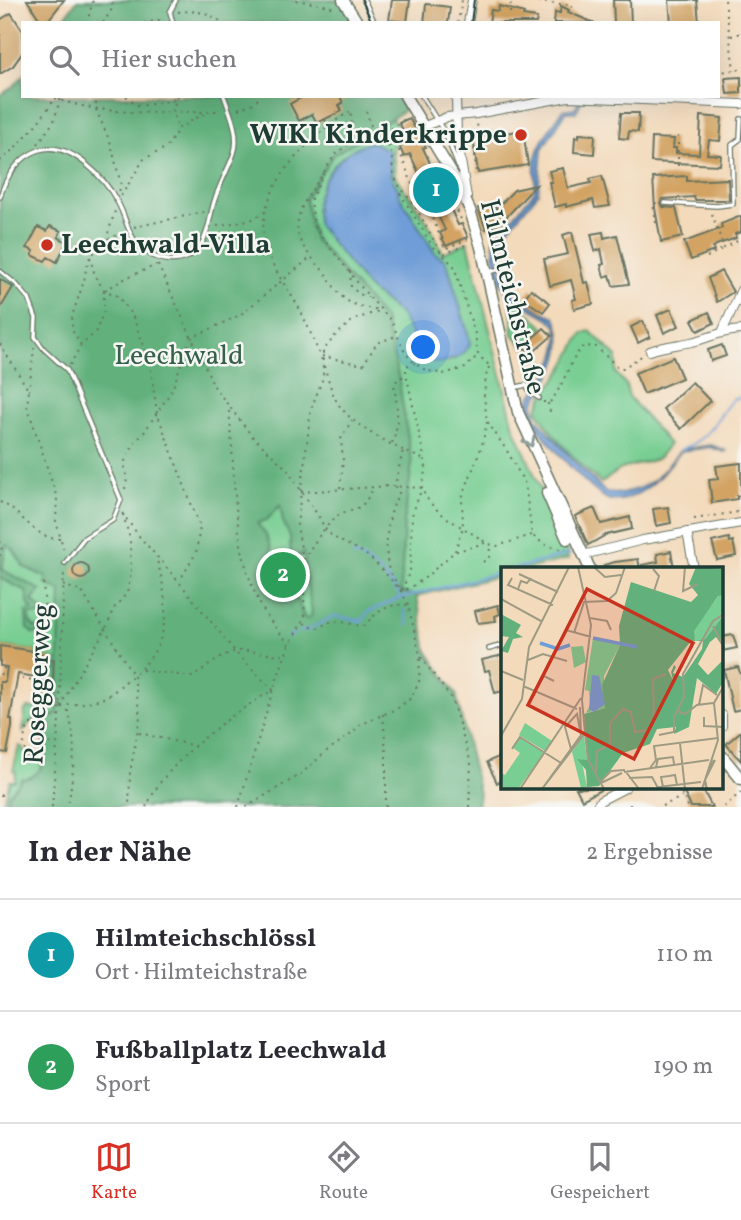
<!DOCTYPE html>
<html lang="de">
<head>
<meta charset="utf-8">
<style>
  :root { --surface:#fff; --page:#f7f7f7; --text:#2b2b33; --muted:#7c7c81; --line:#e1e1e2; --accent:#d93025 }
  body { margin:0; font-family:Vollkorn,serif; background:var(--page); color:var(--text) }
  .you { position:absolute; left:424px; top:348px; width:24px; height:24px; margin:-18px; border:5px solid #fff; border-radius:50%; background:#1a73e8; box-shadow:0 0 0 10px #1a73e833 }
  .badge { display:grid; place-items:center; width:46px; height:46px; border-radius:50%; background:var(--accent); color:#fff; font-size:23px; font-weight:700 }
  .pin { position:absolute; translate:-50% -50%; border:4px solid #fff; box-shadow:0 2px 7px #0006 }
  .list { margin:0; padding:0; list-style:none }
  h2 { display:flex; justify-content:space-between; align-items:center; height:91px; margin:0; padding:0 28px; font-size:30px }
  h2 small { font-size:23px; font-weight:400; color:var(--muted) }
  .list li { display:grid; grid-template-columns:46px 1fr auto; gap:21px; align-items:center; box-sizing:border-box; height:112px; padding:0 28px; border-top:2px solid var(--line) }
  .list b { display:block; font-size:26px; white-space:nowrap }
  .list p { margin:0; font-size:23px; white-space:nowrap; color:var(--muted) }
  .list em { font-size:23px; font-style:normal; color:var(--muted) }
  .icon { flex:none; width:38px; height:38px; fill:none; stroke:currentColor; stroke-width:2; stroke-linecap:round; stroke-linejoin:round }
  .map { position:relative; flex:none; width:741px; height:807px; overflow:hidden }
  .search { position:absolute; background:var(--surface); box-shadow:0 7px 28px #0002; left:21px; right:21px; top:21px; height:77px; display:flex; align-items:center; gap:18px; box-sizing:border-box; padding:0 24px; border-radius:0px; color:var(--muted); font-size:26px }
  .sheet { height:315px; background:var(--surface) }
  nav { display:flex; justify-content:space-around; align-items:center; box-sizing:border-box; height:98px; border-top:2px solid var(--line); background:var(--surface); font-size:19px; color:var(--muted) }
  nav a { display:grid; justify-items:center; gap:4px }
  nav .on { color:var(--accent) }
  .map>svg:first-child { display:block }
  .green { fill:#78ce93; stroke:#4c8664; stroke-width:2 }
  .forest { fill:#62b17d; stroke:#407758; stroke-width:2; fill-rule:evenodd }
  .water { fill:#6f9dd7; stroke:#476d86; stroke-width:2 }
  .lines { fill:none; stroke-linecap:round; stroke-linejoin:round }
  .stream { stroke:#6f9dd7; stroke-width:2.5 }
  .building { fill:#d2a362 }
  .service-casing { stroke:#697463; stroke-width:6 }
  .minor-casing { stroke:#697463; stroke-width:10 }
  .secondary-casing { stroke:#697463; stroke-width:13 }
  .path { stroke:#697463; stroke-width:2; stroke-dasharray:2 5; stroke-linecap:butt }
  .service { stroke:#fff; stroke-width:3.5 }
  .minor { stroke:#fff; stroke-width:8 }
  .secondary { stroke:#fff; stroke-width:10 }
  .tram { stroke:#1f3d34; stroke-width:2 }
  .oneway { stroke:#8f9e9a }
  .poi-dot { fill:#c8321e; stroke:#f6f6f2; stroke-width:2.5 }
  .labels { text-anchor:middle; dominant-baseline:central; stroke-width:5; stroke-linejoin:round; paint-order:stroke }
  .poi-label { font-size:28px; font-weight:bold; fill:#1f3d34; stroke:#f6f6f2; text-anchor:end }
  .street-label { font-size:28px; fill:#1f3d34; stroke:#f6f6f2 }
  .park-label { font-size:28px; fill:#35614c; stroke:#f6f6f2 }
  .inset-river { fill:none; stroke:#6f9dd7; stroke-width:3.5 }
  .inset-road { fill:none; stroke:#9e9b85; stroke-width:2 }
  .view { fill:#c8321e; fill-opacity:0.15; stroke:#c8321e; stroke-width:3.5 }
  .inset-edge { fill:none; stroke:#1f3d34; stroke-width:3.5 }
</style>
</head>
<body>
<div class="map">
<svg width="741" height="807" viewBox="0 0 741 807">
  <rect width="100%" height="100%" fill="#f6f6f2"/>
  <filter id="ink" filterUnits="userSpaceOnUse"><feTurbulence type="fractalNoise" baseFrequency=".0143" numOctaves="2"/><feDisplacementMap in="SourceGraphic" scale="14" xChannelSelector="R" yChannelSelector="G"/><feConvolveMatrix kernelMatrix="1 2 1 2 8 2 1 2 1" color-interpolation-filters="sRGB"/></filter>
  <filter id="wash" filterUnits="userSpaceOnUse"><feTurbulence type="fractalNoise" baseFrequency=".00686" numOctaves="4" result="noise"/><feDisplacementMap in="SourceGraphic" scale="28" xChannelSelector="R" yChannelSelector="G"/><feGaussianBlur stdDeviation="1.57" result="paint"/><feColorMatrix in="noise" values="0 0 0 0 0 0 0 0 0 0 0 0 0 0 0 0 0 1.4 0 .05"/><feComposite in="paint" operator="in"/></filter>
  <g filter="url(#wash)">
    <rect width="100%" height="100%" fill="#f3dabb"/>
    <g class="green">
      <polygon points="392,119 404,136 393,147 395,176 428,223 443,253 468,242 514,427 566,548 568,559 526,569 503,569 503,575 417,596 401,592 404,520 412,464 398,376 384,319 314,238 305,199 333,155"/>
      <polygon points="511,301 534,317 544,328 523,346 513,334"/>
      <path d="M590,331l27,26 -1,16 10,12 3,12 40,47 -12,15 -36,10 -20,14c-24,-21 -48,-45 -64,-73 5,-17 18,-28 27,-43 7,-11 11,-23 19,-34z"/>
      <polygon points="280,505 290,537 291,554 298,558 303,552 305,560 304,567 312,611 311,616 306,620 296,600 296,590 284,596 268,560 271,549 266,535 257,523 267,519"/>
      <polygon points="6,545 13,549 24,567 46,577 46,584 61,591 57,713 48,717 47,723 32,720 23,731 25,710 28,708 52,708 54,659 34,657 35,651 0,646 0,578 26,591 29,605 33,611 26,612 27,628 35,629 30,623 29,615 42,611 32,601 40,590 2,570"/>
      <polygon points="19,746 22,747 28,757 33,759 40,756 44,748 41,768 37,774 27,779 13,802 16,807 2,807 10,781 15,781 16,772 13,771"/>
    </g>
    <g class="forest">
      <polygon points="77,0 348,0 353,23 61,23"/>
      <path d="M23,76v20h373l9,14 -72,45 -28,44 9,40 70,80 14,57 14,88 -8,56 -3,72 16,4 10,55 29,43 23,100 -2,13h-461l-3,-5 -6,-1 2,-7 13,-15c8,0 14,-4 19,-11l6,-51h6l4,-4 4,-122 -15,-7v-7l-22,-10 -11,-18 -7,-4 -4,25 39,20 -9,11 10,10v4h-13l1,8 5,5h7v4l-9,2 -6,-6 -1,-16 7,-2 -4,-5 -3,-14 -26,-13v-483l13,-8zM280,505l3,17 7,15 1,17 4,5 8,-7 2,8 -1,7 8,44 -1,5 -5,3 -3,-2 -4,-15 -3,-2 1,-10 -13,5 -16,-35 3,-11 -5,-14 -9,-12 10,-3z"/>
    </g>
    <g class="water">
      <path d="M581,96h3l-8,16h-10l-24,37 -4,44 -35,42 -5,15 6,31 10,13 29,18 12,5c15,33 -3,59 -22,87l3,14 38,43 31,31 17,2 18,-6 16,-9 25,-29 30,-5 15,6 -2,1 -14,-5 -29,4c-18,21 -27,38 -56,48 -6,2 -16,2 -21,-2 -23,-15 -62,-61 -76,-85 -2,-16 9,-19 16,-32 9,-15 17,-34 13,-51 -3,-13 -36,-23 -47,-33 -13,-13 -17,-39 -16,-56l40,-48c3,-10 0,-18 1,-28 1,-20 18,-38 28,-54l12,-2z"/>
      <path d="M373,142l16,9 2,26 9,15 -2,1 37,60 10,7 4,9 20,68 1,8c-8,14 -22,17 -36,18l-16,-16 -17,-32 -32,-26 -51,-64c-10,-35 21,-78 55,-83z"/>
    </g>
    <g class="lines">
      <g class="stream">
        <path d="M681,450c34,-15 31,-28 53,-52h7"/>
        <path d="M353,555c19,6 38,26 48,43"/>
        <polyline points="513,569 570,554"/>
        <polyline points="404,610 408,625"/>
        <polyline points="300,631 306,631 334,616 362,621 368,612 397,599 503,572"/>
        <polyline points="288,637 294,634"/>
      </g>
    </g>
    <g id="blocks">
      <g class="building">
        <polygon points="27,0 64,0 46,23 42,23"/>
        <polygon points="392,0 410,0 407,22 389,20"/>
        <polygon points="613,0 630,0 631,23 614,23"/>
        <polygon points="669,0 697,0 699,23 671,23"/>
        <polygon points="426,4 450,7 448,23 424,23"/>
        <polygon points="499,6 524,13 523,16 537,18 536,23 489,23 491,10 498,11"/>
        <polygon points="561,6 569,10 568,12 594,23 554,23 555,12 560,13"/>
        <polygon points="11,13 23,31 23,52 13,66 0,74 0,20"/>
        <polygon points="741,77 741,93 727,94 725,78"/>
        <polygon points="304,96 340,96 343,103 339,105 342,111 317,123 312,114 299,121 290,104"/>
        <polygon points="621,113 639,113 638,132 629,131 628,139 619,138"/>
        <polygon points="701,116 722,118 720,141 709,140 707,154 721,155 720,165 651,162 652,138 674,139 673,148 676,148 676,153 699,154"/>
        <polygon points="409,118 426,147 423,148 434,172 438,171 442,180 445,178 452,192 449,193 451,199 447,201 458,225 462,224 468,237 446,246 440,233 445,230 437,213 433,216 420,188 425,186 410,154 404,157 398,143 408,138 399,123"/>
        <polygon points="505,130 506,133 523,130 528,165 478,173 473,138 490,135 489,132"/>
        <polygon points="579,134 595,135 594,154 574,152 575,137 579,138"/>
        <polygon points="563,168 568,188 591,183 590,179 602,176 610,206 595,208 593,200 566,207 566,204 555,207 549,182 552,182 549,171"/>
        <polygon points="687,176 687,181 728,179 729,200 695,200 694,197 662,199 661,203 663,207 676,208 683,237 661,242 655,208 653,178"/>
        <polygon points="536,185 501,223 486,229 478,208 493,202 496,209 514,190"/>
        <polygon points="741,216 741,232 735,234 736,238 716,245 713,248 714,251 691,260 684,242 722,228 721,224"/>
        <polygon points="50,226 61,231 58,237 67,242 57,262 48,257 45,261 32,255 34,251 27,248 38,227 47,231"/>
        <polygon points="572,232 584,283 588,282 593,304 574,309 572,300 576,299 571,280 550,286 544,259 568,254 563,235"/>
        <polygon points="603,232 604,238 617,235 629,284 613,286 610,275 604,277 601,265 604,264 601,249 595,251 591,234"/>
        <polygon points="721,271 733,292 717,302 708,278"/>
        <polygon points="0,279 13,287 0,309"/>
        <polygon points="531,289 550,303 543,312 524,299"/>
        <polygon points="671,309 679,326 664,333 657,315"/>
        <polygon points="709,312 714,323 698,331 692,320"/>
        <polygon points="643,321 650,337 638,343 631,327"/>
        <polygon points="544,328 552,336 531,354 523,346"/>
        <polygon points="722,345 726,356 711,361 708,350"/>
        <polygon points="673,357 682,378 644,394 635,373"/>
        <polygon points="692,382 710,401 681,429 663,409"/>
        <polygon points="741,463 741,495 737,496 737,499 712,503 709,480 718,479 716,466"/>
        <polygon points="668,507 671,523 656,526 653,509"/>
        <polygon points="594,508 601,524 630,517 632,529 606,535 588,545 575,516"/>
        <polygon points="729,538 730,542 733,541 736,556 717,560 712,542"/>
        <polygon points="671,551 674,568 643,569 642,565 658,562 657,554"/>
        <polygon points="638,559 640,569 604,569 604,565 615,562"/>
        <circle cx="81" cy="571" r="8"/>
        <polygon points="498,605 500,614 495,616 496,621 478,623 475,611"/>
        <polygon points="733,635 737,648 722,651 722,637"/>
        <polygon points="0,646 35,651 34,658 54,659 52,704 41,704 42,678 18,674 10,719 12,719 12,727 7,753 0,752 0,682 5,682 7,667 0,666"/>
        <polygon points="503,655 503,691 495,693 489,670 485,671 482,660"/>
        <polygon points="738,667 741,675 741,709 733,711 724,670"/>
        <polygon points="741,731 741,761 726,744"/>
        <polygon points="503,755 503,780 497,783 487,762"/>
        <polygon points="576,788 604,788 582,800"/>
        <polygon points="695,788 702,788 712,807 691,807 684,793"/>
      </g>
    </g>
  </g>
  <g filter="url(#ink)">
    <use href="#blocks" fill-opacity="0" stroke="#697463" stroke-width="2"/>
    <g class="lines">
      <g class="service-casing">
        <g id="service">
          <polyline points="364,0 375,23"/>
          <polyline points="173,23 170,12 176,0"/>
          <polyline points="422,96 446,135 459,169"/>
          <path d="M0,197c6,-21 19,-40 39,-47 31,-10 66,28 79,53 7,12 9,27 17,38 16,22 52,29 67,2 7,-12 8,-28 12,-41 5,-17 14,-32 20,-49 6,-18 -4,-40 -10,-57"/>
          <polyline points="665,203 717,206 733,204 732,145 740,139 741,119"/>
          <polyline points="0,271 16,284 29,299 36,318 35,337 44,349 67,370 121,500 113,520 84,538 65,563"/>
          <polyline points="489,272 511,266"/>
          <polyline points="513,388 526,385 531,393 539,398"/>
          <polyline points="489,649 503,645"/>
        </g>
      </g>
      <g class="minor-casing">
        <g id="minor">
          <polyline points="468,23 472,0"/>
          <polyline points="456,96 457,137 467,197"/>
          <polyline points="425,126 447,117 476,114 568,97 741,104"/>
          <polyline points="431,137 446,135 456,128"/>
          <polyline points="723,330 741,290"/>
          <path d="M650,351c15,-6 30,-6 46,-10 18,-5 25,-10 45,-11"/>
          <polyline points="687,532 694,569"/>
          <polyline points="583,555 643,540 741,523"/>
          <polyline points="722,715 722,726"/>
          <polyline points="596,807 600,801 625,788"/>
        </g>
      </g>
      <g class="secondary-casing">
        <g id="secondary">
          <polyline points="343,0 358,23"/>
          <polyline points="405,96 456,180 470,210 481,247 518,412 590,569"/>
          <polyline points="547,493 567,539"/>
          <polyline points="722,756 741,779"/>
        </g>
      </g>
      <g class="path">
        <polyline points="296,0 329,6 336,9"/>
        <polyline points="517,0 572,5 570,18"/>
        <polyline points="725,0 734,70"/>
        <path d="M178,12c19,-2 30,0 45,11"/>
        <polyline points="510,13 511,0"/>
        <polyline points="87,23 93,0"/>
        <polyline points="103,23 112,9 113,0"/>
        <polyline points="144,23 164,19"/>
        <polyline points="458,23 462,0"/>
        <polyline points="731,36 741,33"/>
        <polyline points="718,75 721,72 741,69"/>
        <polyline points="98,96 95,107 111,144 121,185 119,192"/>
        <polyline points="126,96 139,106 176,100 170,96"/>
        <polyline points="177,96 172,112 178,127"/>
        <polyline points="238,109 256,102 259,96"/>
        <polyline points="366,111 372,129 381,136 391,150 393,172 397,183 415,206 441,253 454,266 475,334 478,355 490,366"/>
        <polyline points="325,120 328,126"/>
        <polyline points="678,136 678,168"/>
        <polyline points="38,144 54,121 61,96"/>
        <polyline points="389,146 416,133"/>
        <polyline points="399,150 418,199 433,219 445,249 468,239"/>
        <path d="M0,161c18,-14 44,-44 55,-63 33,13 81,16 116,14 17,-1 32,2 49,-2"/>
        <polyline points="476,171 473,136 479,134 477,124"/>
        <polyline points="324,172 335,155 352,141 381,136 406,118"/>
        <polyline points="324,173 311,199 314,227 369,297 391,320 403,349 411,360 425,370 443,374 465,368 478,355"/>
        <path d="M321,177c-9,14 -21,27 -23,44 -4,22 14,36 27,52 7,9 10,18 20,26 10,8 23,9 36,11"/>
        <polyline points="400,193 436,252"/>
        <polyline points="121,196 144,159 167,147 179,128 204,114"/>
        <polyline points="452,198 462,222"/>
        <polyline points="712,214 724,248 741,239"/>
        <polyline points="656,223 653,204 657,203"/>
        <polyline points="217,226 253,219 265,212"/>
        <polyline points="134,227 204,212"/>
        <polyline points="106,240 115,211"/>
        <polyline points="444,254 468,244"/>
        <polyline points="90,257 95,276 104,290 118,296 133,317 150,362 157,413 200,527 196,553 180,580"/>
        <polyline points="707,257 724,248"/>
        <path d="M158,265l57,123 37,48 34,32 35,52c6,20 28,23 44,34 13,9 25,25 36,37"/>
        <polyline points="350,271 351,287 359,294 368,297"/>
        <polyline points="105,290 128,277 157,265"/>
        <polyline points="191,338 240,315 310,258"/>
        <polyline points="519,343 518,346 523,356 531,356 535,359"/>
        <polyline points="0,344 29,391 27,405 57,498 56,521 64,551"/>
        <polyline points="81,345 72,330 72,316 84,281 86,269 90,257 106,240 124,232"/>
        <polyline points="322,356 363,365 377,343 396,336"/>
        <path d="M322,360c-8,-18 -15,-37 -24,-54 -13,-22 -29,-41 -34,-67 -8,-51 47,-105 87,-128l1,30"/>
        <polyline points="70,365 81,345 95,333 104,311 104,291"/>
        <path d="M324,366c4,11 7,26 13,36 16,26 60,46 88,58"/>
        <path d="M489,367l-3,9 -2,20 3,25 22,33 16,30 7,51c10,9 20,14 34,14"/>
        <polyline points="29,391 34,348"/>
        <path d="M543,402h7c12,-13 18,-38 32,-55l13,-1 24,22h4l20,-13"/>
        <polyline points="548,403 551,416"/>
        <path d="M229,411c7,63 2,135 31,193 7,14 19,28 29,40"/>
        <path d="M392,443c8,-20 5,-38 2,-59l6,-7h6"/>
        <polyline points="340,488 343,461 341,439 352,420"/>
        <polyline points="125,489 127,478 124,463 135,442 143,434 172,390 190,339"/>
        <path d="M301,492l89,-6 32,2c8,26 43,39 63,54"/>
        <path d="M0,502c21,9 36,38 60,37"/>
        <path d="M122,513l17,23 40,46 59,73 35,35c-40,23 -80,53 -110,89 -7,8 -12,19 -17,28"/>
        <polyline points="694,519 738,512"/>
        <polyline points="0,541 2,546 0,556"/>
        <polyline points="455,551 463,527 462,498 482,445 487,422"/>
        <path d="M303,560c10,-15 18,-29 31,-41 16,-15 27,-2 38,-30"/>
        <polyline points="483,562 489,557 490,547"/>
        <polyline points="63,585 82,592 134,676 140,717 130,773 129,807"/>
        <path d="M399,587c-3,-6 -10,-14 -11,-21 -4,-23 0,-53 11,-73l-4,-7 8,-36"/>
        <polyline points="402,590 410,571 412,515 422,488 426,466 406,373 406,366 415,363"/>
        <path d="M304,623l9,5h7c13,-13 27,-3 44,-2 12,-14 24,-23 43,-21"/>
        <path d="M142,670l51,7c17,-12 34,-29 55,-26 17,1 21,5 40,3"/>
        <polyline points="0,675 5,667"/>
        <polyline points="22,679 38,680 46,628 43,581"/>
        <polyline points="60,706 106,628 115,607 127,593 131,573 130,539 123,514"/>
        <path d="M61,706c13,-2 30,-3 42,-8 8,-3 16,-11 22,-16 47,-33 46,-75 31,-125"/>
        <path d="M61,707l7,4c10,35 5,61 0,96"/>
        <polyline points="383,714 386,753 386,807"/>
        <path d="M34,721l6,2 3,9 -3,21 -8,5c-13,-8 -9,-28 2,-37z"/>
        <polyline points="139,733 195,746"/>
        <polyline points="42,742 56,744"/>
        <polyline points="688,788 682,794 688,807"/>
        <polyline points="0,795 3,795"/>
        <polyline points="629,805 642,807"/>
        <polyline points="662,806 682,797"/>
        <polyline points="52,807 59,720 64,571"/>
        <polyline points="238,807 273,690 289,645 305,617 302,554 297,525 311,409 323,378 323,351 335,336 353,320 382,310"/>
        <polyline points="246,807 301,774 328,750 350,735 360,725 398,708 411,698 419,682 420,657"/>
        <polyline points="469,807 471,763 451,698 420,656 408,604 401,591 410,588 426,577 454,552 485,543 497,546 532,535"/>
        <polyline points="724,807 741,792"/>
      </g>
      <use href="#service" class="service"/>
      <use href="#minor" class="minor"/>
      <use href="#secondary" class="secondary"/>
      <g class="tram">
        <polyline points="362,0 372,23"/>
        <polyline points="471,23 474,0"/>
      </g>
    </g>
    <defs><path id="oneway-chevron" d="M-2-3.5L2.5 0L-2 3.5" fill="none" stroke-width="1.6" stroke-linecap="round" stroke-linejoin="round" transform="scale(1.75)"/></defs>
    <use class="oneway" href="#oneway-chevron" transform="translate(530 442) rotate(66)"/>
  </g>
  <g class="poi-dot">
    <circle cx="521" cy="135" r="7"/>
    <circle cx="47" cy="245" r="7"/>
  </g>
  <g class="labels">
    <g class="poi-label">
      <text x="507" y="135">WIKI Kinderkrippe</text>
      <text x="61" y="245" text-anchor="start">Leechwald-Villa</text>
    </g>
    <g class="street-label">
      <text transform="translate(512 297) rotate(76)">Hilmteichstraße</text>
      <text transform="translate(39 684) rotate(-87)">Roseggerweg</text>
    </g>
    <g class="park-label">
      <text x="179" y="356">Leechwald</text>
    </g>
  </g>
  <g transform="translate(501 567)">
    <rect width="222" height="222" fill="#f3dabb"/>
    <path d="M220,25l2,24 -18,23 -10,2 -2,-10zM92,71l27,7 -16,31 1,32 -19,5 4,-8 -1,-14 -4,-1zM82,79l3,16 -12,6 -3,-21zM24,156l27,18 -7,10 -26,-16zM83,168l3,25 -3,3 -3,-5 6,29 -6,1 -9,-36zM18,170l25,16 -26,36h-15l-2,-16 4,2 15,-22 -8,-6z" fill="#78ce93"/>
    <path d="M195,0l27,2v26l-5,1 -24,35 1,10 10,-2 18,-23v24l-2,4 -5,-7 -6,5 -12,22 10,11 15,-15v22l-7,12 -19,-16 -8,49 -15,7 2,-7 -19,2 -7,15 -27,9 -24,33 -12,1 -1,-17 -9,-11 10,1 -3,-46 21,-6 -3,-23 18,-40 -1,-19 12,-44 60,20 7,-7 -9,-11zM190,74h12l-1,8 -19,28 -10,-4 3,-6 -2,-2 -3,7 2,8 -5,-10zM0,47l20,11 -5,8 7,4 -10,2 -5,14 -7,-2 8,-14 -8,-1z" fill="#62b17d" fill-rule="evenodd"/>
    <path d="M91,108l7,1 6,28 -11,8 -5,-3z" fill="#6f9dd7"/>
    <path class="inset-river" d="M92,71l44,9M39,76l18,6 12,-4"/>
    <path class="inset-road" d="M77,0l13,58 -9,75 3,33 3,26 16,30M93,0l11,10 16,-2M184,0l-2,24 15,-7M152,2l6,7 -5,15M18,7l39,18M11,11l-4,7 45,20M17,22l3,-8 6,2 4,-5M0,32l40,22M89,51l17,3 4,9M212,59l11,22M65,63l25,7M73,66l10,-31 23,-1 9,-8 9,-26M27,93l15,-6 24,7M0,104l22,9M22,119l54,23M34,123l9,-14 10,5M198,138l4,-20 14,10M79,140l1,27M176,144l8,3 12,-9 16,-2M203,150v9l20,1M158,168l15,-3v-15l10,-20 -1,-23 30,-53 11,-7M0,169l21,-37 7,-52 40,-80M179,176l5,46M11,182l8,-12 41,26M155,200l2,-8 15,-2 1,7M149,201l6,-8 -2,-14 64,-8M95,205l1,-21 13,-6v-22l13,-14 8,3 4,20 14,-2 5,-9 -1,-42 13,-5M123,205l85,-12M125,205l13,17M128,211l23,-1 6,11M98,216l12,-12 14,-1M100,216l21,-10M157,220l43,-5M162,220l-2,-10 8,-1 6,-1 2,10M19,222l61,-91M41,222l43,-56M41,222l39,-54 -4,-21 -12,13 6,22M201,222l16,-49 -4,-37 8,-14M205,222l-1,-9 9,-20M206,222l-2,-9 10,-20"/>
    <path class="view" d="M86,22l106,54 -59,116 -106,-54z"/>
    <rect width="222" height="222" class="inset-edge"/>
  </g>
</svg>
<div class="you"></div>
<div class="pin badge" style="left:436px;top:190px;background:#0f9aa8">1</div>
<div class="pin badge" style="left:283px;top:575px;background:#2e9e5b">2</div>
<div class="search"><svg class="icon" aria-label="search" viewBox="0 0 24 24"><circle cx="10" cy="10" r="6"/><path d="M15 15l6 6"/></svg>Hier suchen</div>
</div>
<section class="sheet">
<h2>In der Nähe<small>2 Ergebnisse</small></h2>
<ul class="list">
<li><span class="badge" style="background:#0f9aa8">1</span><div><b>Hilmteichschlössl</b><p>Ort · Hilmteichstraße</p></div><em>110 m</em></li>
<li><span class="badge" style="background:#2e9e5b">2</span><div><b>Fußballplatz Leechwald</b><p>Sport</p></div><em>190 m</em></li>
</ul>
</section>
<nav>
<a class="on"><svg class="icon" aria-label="map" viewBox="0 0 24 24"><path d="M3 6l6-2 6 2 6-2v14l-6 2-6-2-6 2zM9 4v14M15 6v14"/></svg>Karte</a>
<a><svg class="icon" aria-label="directions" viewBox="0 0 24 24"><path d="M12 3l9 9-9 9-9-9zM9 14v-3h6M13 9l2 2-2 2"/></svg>Route</a>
<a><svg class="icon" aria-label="saved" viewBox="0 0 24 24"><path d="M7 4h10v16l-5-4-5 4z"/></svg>Gespeichert</a>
</nav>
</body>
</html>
